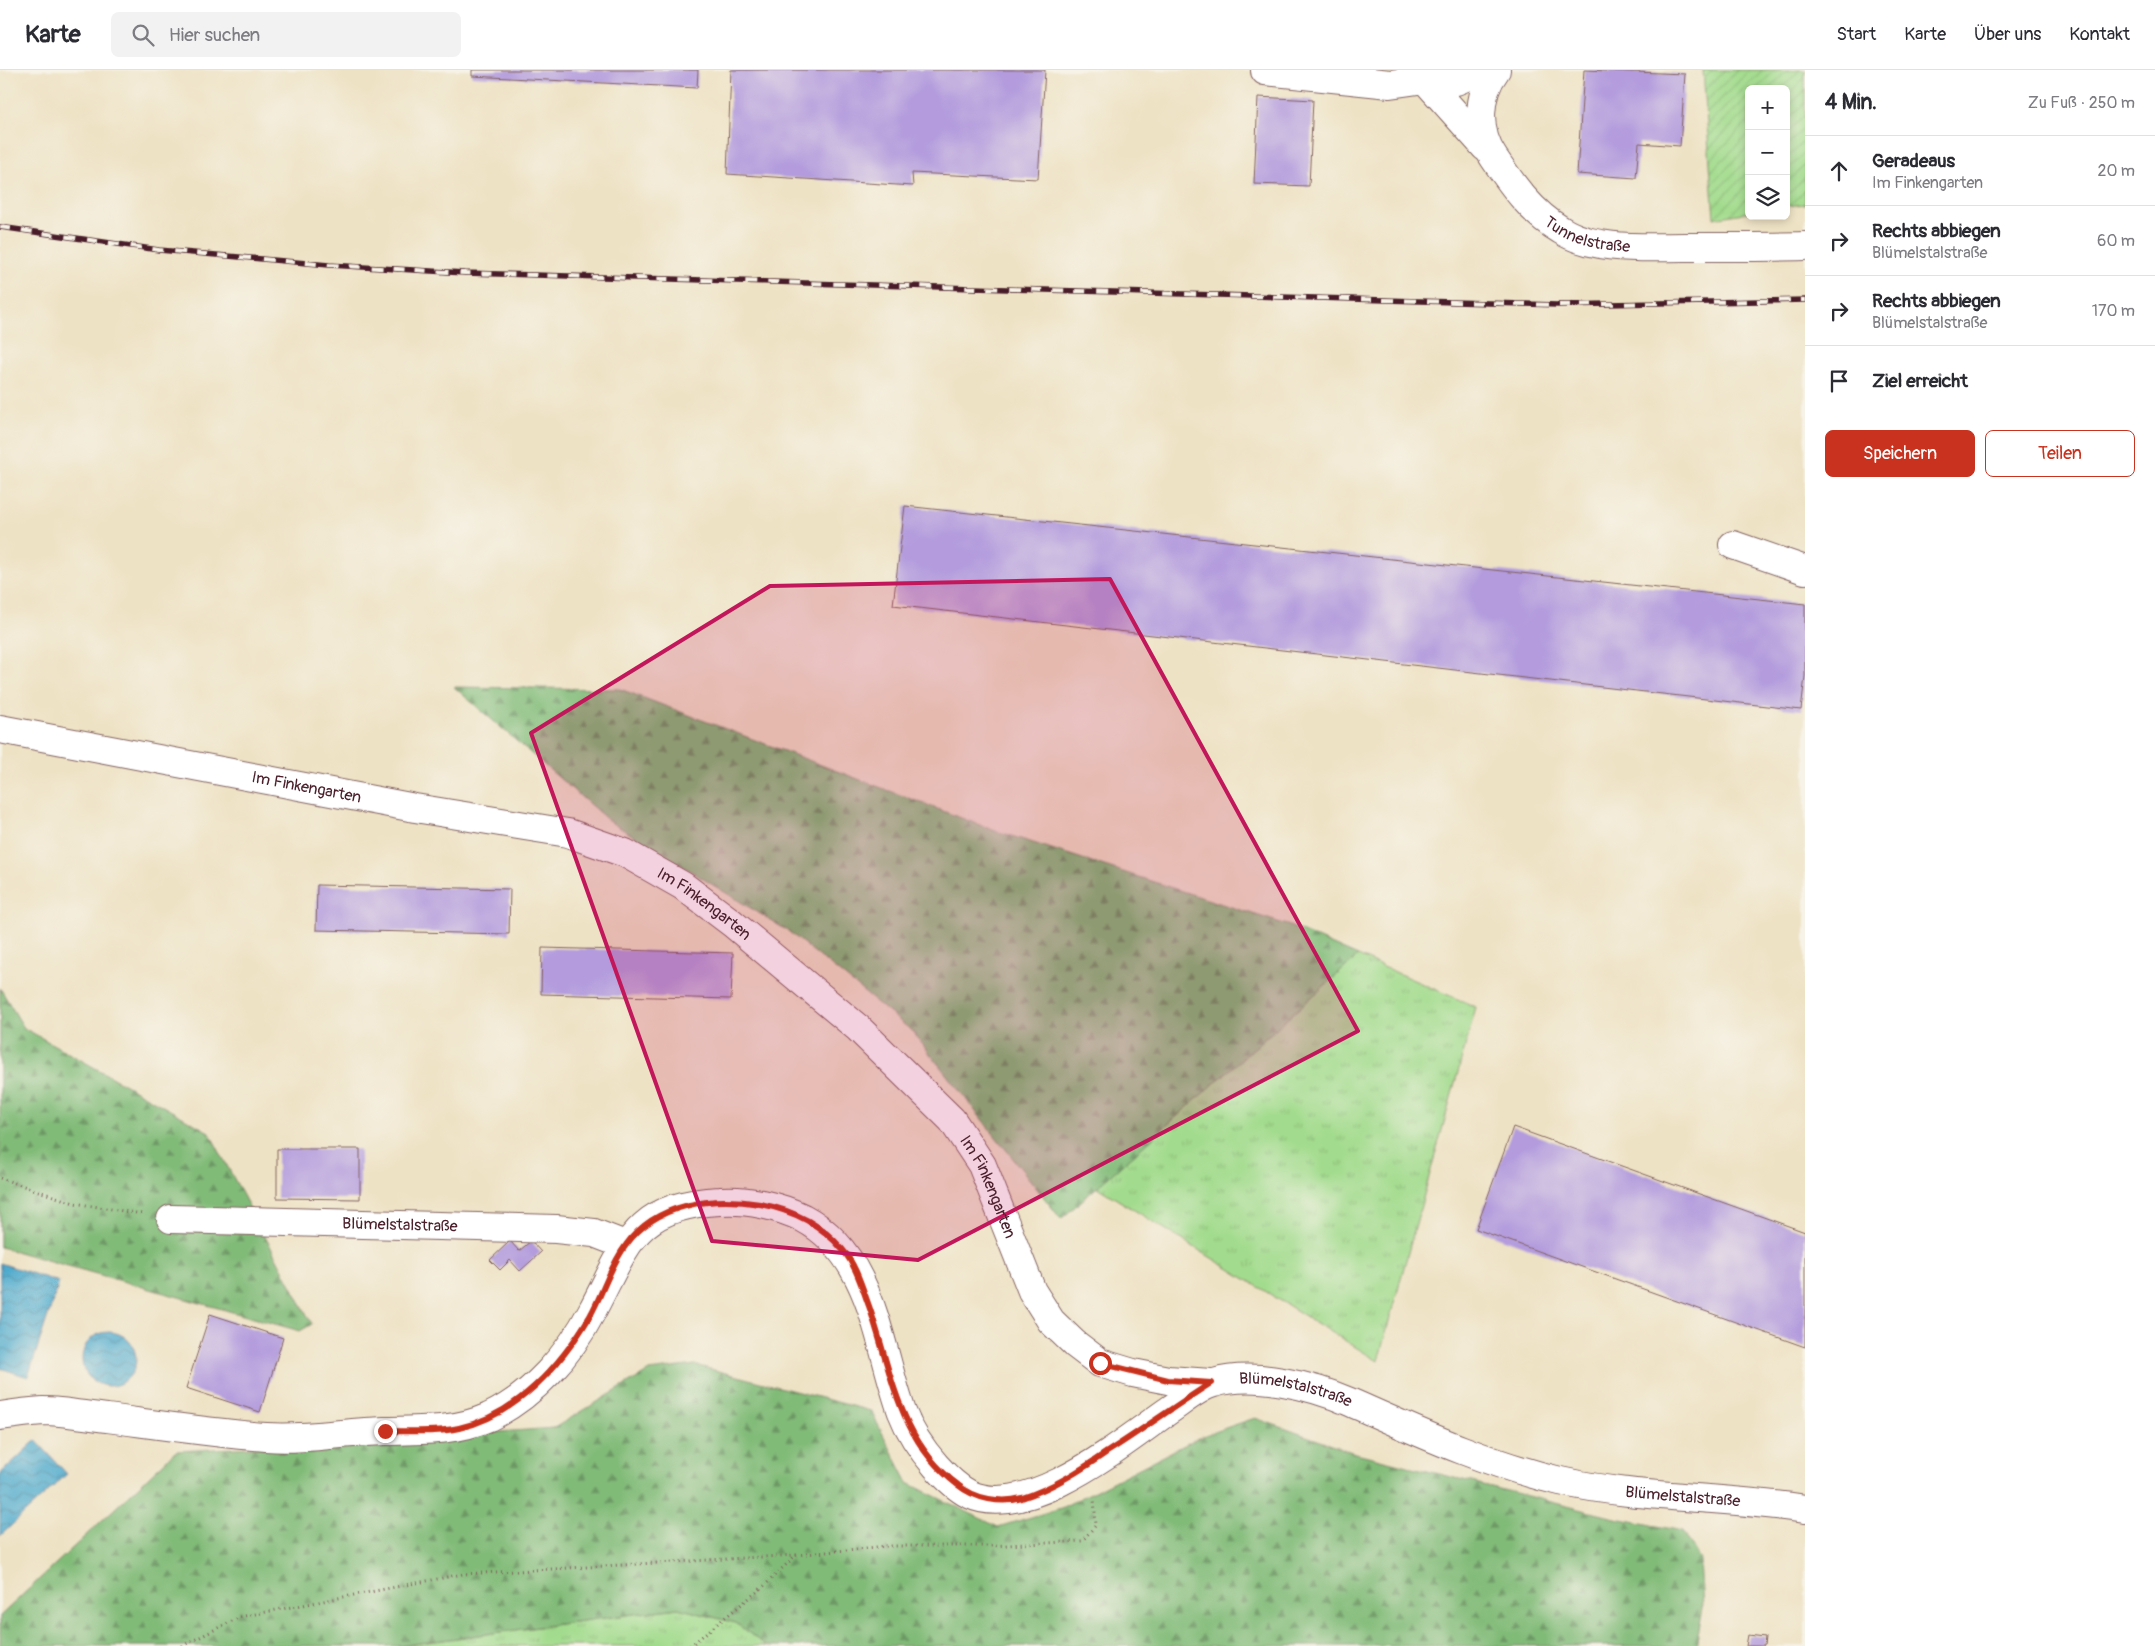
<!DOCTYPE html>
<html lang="de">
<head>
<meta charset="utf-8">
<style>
  :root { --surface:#fff; --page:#f2f2f3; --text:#2b2b33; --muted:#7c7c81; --line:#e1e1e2; --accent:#c8321e }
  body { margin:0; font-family:Pangolin,sans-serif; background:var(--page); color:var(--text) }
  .controls { position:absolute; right:15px; top:15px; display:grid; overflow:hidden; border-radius:8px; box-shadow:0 2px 8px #0003 }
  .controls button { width:45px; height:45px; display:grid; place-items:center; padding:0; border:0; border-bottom:1px solid var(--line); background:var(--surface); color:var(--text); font:25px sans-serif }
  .stop { position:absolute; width:15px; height:15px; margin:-11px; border:4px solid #c8321e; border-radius:50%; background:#fff }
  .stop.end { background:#c8321e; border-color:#fff; box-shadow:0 1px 5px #0008 }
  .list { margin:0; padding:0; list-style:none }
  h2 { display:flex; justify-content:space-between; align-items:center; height:65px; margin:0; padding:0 20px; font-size:21px }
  h2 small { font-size:16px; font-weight:400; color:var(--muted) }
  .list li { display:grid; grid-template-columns:32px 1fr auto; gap:15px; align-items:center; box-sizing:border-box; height:70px; padding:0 20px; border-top:1px solid var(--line) }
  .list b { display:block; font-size:19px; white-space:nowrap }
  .list p { margin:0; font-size:16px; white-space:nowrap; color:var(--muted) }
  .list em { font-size:16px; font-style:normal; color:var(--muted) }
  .actions { display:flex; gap:10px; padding:15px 20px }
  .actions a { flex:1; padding:11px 0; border:1px solid var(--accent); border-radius:8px; text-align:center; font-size:18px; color:var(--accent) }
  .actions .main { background:var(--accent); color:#fff }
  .icon { flex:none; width:28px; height:28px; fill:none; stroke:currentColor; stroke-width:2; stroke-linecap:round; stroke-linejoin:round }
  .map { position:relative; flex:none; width:1805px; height:1576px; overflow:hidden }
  header { display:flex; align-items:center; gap:30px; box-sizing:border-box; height:70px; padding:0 25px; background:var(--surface); border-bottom:1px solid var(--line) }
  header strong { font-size:24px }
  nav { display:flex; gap:28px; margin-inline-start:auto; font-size:18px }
  .search { width:350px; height:45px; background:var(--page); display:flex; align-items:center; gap:12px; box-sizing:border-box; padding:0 18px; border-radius:8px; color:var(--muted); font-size:19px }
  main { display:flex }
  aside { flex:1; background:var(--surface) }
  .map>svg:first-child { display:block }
  .grass { fill:url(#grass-tufts); stroke:#767d5c }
  .forest { fill:url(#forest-firs); stroke:#666d52 }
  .garden { fill:url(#garden-furrows); stroke:#767d5c }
  .water { fill:url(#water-waves); stroke:#4d657c }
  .building { fill:#b39bdd }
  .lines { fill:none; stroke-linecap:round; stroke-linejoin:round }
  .minor-casing { stroke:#836361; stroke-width:30 }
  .path { stroke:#836361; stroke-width:3; stroke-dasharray:1 4; stroke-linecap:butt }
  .minor { stroke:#fff; stroke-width:28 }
  .rail-casing { stroke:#4a1f2b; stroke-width:5.5 }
  .rail { stroke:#f7f3e8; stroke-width:4; stroke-dasharray:11; stroke-linecap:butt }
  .route { stroke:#c8321e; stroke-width:6 }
  .marked { fill:#c2185b; fill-opacity:0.2; stroke:#c2185b; stroke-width:4; stroke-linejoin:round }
  .labels { text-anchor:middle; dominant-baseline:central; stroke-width:4; stroke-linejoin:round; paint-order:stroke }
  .street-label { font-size:16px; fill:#4a1f2b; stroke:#f7f3e8 }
</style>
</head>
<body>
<header>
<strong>Karte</strong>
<div class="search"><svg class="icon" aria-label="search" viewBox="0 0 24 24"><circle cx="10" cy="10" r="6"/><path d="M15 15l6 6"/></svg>Hier suchen</div>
<nav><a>Start</a><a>Karte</a><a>Über uns</a><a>Kontakt</a></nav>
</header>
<main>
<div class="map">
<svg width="1805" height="1576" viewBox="0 0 1805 1576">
  <defs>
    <pattern id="grass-tufts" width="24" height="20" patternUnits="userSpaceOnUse" patternTransform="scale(1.25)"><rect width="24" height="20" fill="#a2db8d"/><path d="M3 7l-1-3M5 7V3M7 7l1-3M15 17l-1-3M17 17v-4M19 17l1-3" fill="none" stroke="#8dbc7a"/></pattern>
    <pattern id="forest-firs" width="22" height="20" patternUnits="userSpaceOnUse" patternTransform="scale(1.25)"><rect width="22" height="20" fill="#81bb78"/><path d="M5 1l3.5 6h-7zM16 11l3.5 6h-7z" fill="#6c9763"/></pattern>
    <pattern id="garden-furrows" width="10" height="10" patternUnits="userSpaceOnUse" patternTransform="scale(1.25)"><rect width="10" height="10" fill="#a2db8d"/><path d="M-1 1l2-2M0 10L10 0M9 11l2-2" fill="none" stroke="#8dbc7a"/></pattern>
    <pattern id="water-waves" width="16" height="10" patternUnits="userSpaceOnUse" patternTransform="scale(1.25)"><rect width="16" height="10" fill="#50abce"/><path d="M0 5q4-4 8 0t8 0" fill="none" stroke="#448ba7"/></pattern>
  </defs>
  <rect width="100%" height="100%" fill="#f7f3e8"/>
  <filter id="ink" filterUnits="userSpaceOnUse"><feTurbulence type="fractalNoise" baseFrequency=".02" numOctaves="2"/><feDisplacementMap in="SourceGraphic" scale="10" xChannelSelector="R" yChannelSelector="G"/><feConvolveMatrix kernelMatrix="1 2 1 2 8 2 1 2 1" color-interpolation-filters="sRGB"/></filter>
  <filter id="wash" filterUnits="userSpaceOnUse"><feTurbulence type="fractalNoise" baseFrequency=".0096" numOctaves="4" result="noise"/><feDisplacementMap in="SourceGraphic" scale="20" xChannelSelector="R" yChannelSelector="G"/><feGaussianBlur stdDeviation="1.12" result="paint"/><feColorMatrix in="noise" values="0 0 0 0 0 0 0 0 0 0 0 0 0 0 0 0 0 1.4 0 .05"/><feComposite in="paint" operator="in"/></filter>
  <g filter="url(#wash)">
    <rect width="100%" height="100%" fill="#eee2c4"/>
    <g class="grass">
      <polygon points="1358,886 1476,937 1378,1291 1097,1117"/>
      <polygon points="678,1538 736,1553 766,1576 398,1576"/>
    </g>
    <g class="forest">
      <polygon points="454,617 620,619 993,760 1287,855 1358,886 1061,1149 912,961 788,861 609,751"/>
      <polygon points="0,918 24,958 209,1062 312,1254 300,1261 0,1177"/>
      <polygon points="695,1295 871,1341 908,1413 998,1457 1061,1438 1202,1366 1255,1348 1352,1382 1611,1447 1683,1461 1700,1490 1703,1538 1696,1576 766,1576 736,1553 678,1538 398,1576 0,1576 0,1546 176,1381 386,1370 554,1358 649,1301"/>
    </g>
    <polygon class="garden" points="1703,0 1805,0 1805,134 1786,136 1786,19 1749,19 1749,142 1714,148"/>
    <g class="water">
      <polygon points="0,1193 59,1212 28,1307 0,1298"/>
      <circle cx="109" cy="1289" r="27"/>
      <polygon points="36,1370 67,1404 0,1466 0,1404"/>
    </g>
    <g id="blocks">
      <g class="building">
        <polygon points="472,0 698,0 697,18 472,6"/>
        <polygon points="731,0 1045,0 1038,109 912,103 913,116 727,104"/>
        <polygon points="1584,0 1685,4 1680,76 1639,73 1636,108 1577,104"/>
        <polygon points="1258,27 1313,30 1309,116 1254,114"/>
        <polygon points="905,436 1805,534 1805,606 1801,640 893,535"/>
        <polygon points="317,815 510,819 509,864 316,860"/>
        <polygon points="542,878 733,883 731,929 541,924"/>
        <polygon points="1513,1057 1805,1162 1805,1277 1476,1159"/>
        <polygon points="277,1079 360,1079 360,1129 277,1128"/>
        <polygon points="510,1171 519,1181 531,1171 541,1182 520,1201 510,1190 500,1200 490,1190"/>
        <polygon points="210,1244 283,1268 260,1342 186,1318"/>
        <polygon points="1748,1565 1765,1567 1764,1576 1746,1576"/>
      </g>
    </g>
  </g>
  <g filter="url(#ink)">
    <use href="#blocks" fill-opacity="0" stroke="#836361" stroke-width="1"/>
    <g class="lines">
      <g class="minor-casing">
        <g id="minor">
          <path id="s1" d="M1496,0c-19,25 -20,62 -2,88 19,28 38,55 67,72 32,21 86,17 123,17 40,0 80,0 121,-1"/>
          <polyline points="1265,1 1390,14 1425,9 1456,11 1482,0"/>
          <polyline points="1419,3 1485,77"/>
          <polyline points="1733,475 1805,500"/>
          <path id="s2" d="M0,659l415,79 153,25 57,20 58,33 49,37 126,105 94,92 30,45 50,126 19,30 24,23 25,19 33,10 35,7 43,3"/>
          <path id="s3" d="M171,1149l385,10 38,4 31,12"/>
          <path id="s4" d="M0,1346c14,-2 29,-4 43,-5 21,0 43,5 64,7 53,7 106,15 159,19 39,3 79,-5 118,-6 37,-1 71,1 105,-14 44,-21 81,-63 103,-106 35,-66 42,-106 128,-110 27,-2 59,5 83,17 70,37 75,127 99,194 8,21 20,38 34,54 9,10 21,22 33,28 58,28 153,-51 199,-83 14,-9 30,-24 46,-28 40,-12 99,3 136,19 68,30 137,62 210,79 80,18 164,15 245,28"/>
        </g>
      </g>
      <g class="path">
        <polyline points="0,1108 74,1133 142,1144"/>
        <polyline points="182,1576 240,1547 463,1504 796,1485"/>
        <polyline points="690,1576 764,1516 796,1485 886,1476 990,1476 1082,1471 1096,1455 1094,1429"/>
      </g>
      <use href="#minor" class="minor"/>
      <g class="rail-casing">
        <polyline id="rail" points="0,157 159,180 329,195 465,203 1557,235 1805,230"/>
      </g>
      <use href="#rail" class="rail"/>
    </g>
  </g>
  <g class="lines" filter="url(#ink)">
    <path class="route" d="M385,1361c24,0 51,2 74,-3 58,-13 102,-63 131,-112 13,-23 20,-50 36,-71 30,-42 86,-49 134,-41 32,6 61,20 82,45 14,16 20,38 27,57 23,66 29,134 89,179 17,14 43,19 64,13 31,-10 59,-28 85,-46 35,-22 69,-47 104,-69l-43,-3 -68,-17"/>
  </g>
  <path class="marked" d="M1110,509l248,452 -440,229 -206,-19 -181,-508 239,-147z"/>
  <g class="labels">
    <g class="street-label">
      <text stroke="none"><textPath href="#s1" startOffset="220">Tunnelstraße</textPath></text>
      <text stroke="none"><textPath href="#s2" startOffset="312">Im Finkengarten</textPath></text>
      <text stroke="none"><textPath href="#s2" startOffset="732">Im Finkengarten</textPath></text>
      <text stroke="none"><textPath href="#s2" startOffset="1138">Im Finkengarten</textPath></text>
      <text stroke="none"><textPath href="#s3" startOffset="229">Blümelstalstraße</textPath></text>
      <text stroke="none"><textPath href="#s4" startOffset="1604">Blümelstalstraße</textPath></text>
      <text stroke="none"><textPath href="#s4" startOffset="2009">Blümelstalstraße</textPath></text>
    </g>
  </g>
</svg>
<div class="controls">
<button>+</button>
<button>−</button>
<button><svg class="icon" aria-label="layers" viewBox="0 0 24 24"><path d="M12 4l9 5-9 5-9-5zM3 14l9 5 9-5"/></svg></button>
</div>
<div class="stop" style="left:1100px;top:1293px"></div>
<div class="stop end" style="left:385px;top:1361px"></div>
</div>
<aside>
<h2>4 Min.<small>Zu Fuß · 250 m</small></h2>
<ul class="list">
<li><svg class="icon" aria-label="ahead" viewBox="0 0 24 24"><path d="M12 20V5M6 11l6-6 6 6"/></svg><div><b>Geradeaus</b><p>Im Finkengarten</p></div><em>20 m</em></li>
<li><svg class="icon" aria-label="right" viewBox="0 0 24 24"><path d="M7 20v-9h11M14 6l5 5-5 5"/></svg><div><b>Rechts abbiegen</b><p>Blümelstalstraße</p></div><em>60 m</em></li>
<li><svg class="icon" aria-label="right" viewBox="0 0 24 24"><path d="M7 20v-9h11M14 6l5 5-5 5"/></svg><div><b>Rechts abbiegen</b><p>Blümelstalstraße</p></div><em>170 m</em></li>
<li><svg class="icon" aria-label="arrive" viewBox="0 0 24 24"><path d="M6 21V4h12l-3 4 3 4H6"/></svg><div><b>Ziel erreicht</b></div></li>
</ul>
<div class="actions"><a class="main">Speichern</a><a>Teilen</a></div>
</aside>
</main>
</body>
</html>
